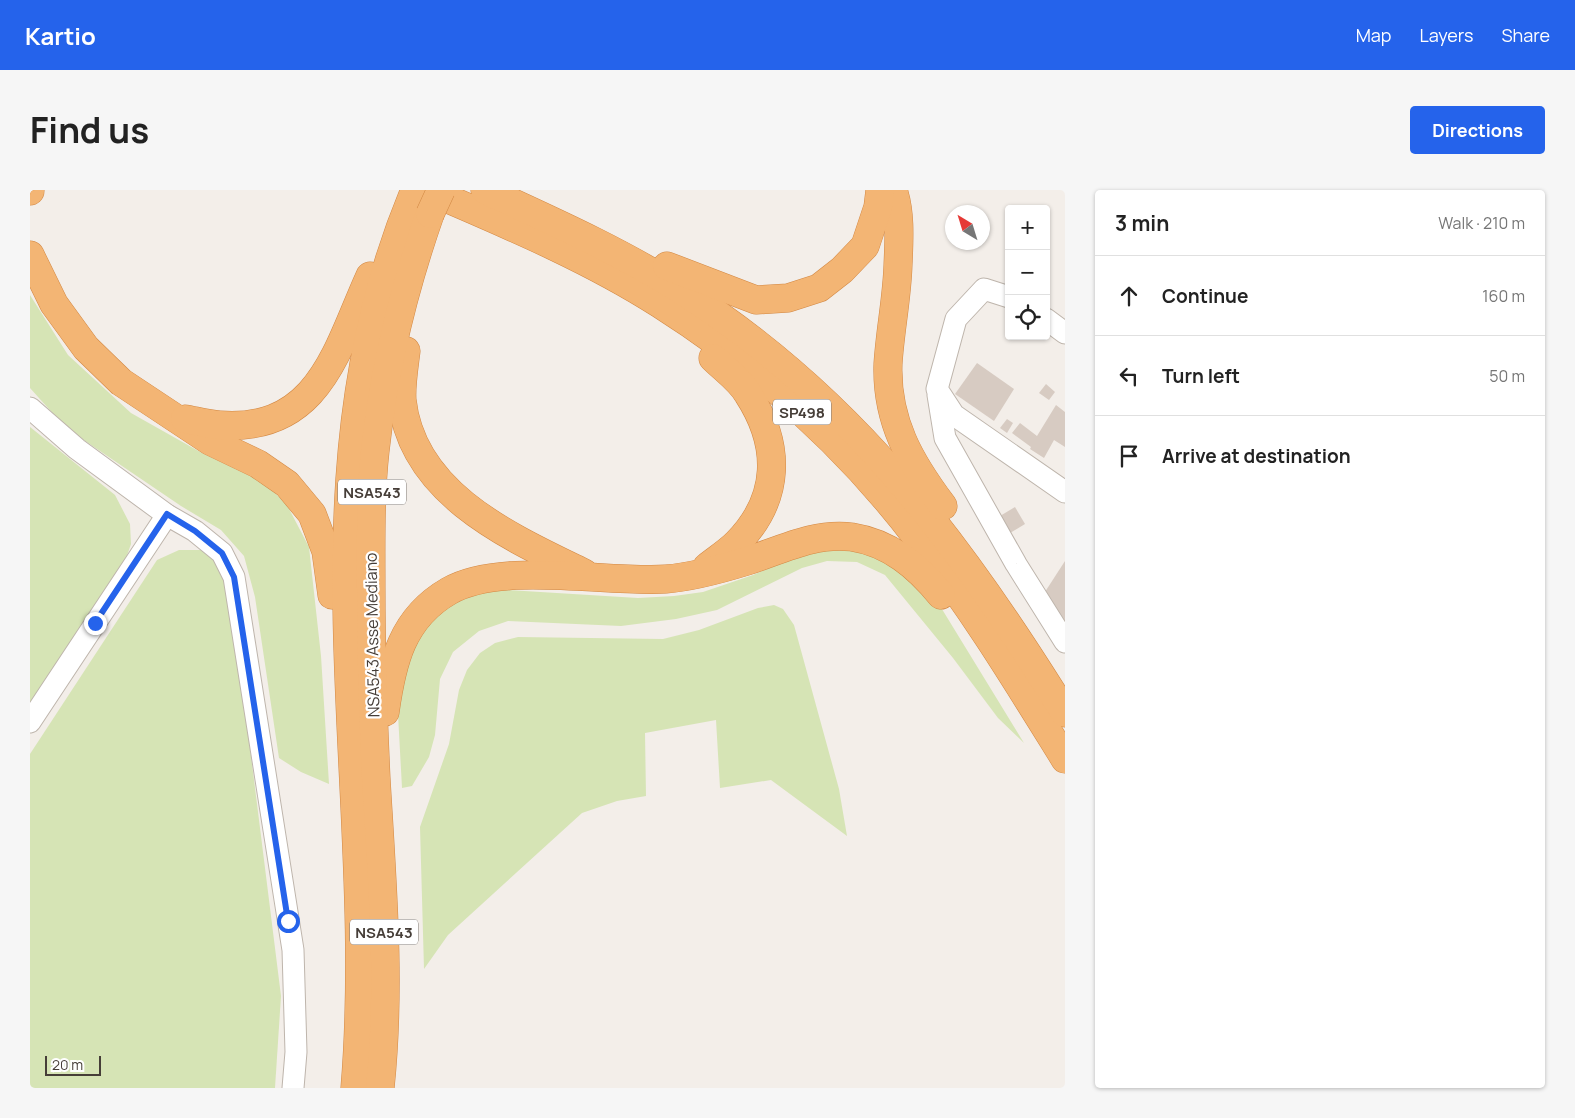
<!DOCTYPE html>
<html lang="en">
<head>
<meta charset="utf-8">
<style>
  :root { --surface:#fff; --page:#f6f6f6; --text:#222; --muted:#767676; --line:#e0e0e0; --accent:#2563eb }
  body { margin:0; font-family:Manrope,sans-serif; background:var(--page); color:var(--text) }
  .controls { position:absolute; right:15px; top:15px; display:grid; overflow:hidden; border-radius:5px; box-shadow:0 1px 4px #0004 }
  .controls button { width:45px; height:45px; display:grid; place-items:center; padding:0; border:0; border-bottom:1px solid var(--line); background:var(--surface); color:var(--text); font:25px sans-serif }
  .compass { position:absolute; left:915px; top:15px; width:45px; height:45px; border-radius:50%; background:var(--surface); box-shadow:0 1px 4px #0004; rotate:322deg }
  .scale { position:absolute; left:15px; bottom:12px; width:56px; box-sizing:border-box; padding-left:5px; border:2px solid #463e38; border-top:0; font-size:14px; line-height:18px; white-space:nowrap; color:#463e38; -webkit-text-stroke:4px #fff; paint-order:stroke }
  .stop { position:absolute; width:15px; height:15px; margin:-11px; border:4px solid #2563eb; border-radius:50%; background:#fff }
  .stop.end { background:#2563eb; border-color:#fff; box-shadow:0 1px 5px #0008 }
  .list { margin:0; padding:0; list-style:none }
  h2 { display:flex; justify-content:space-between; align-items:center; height:65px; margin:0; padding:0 20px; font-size:21px }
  h2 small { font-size:16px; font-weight:400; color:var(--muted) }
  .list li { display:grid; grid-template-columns:32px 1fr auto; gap:15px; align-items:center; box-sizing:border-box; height:80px; padding:0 20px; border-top:1px solid var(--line) }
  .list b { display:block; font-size:19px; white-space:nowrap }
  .list em { font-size:16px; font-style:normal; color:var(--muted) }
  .icon { flex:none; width:28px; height:28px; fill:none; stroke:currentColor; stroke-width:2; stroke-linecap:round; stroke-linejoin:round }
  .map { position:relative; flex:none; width:1035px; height:898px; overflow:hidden; border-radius:5px }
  header { display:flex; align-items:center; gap:30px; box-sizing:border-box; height:70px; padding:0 25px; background:var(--accent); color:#fff }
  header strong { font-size:24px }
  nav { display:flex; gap:28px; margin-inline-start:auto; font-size:18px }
  .intro { display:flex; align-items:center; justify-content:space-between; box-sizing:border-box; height:120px; padding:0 30px }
  h1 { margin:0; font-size:35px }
  .button { padding:12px 22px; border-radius:5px; background:var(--accent); color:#fff; font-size:18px; font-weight:700 }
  main { display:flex; gap:30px; padding:0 30px }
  aside { flex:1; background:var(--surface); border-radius:5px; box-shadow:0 1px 4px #0004 }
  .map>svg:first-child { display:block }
  .green { fill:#d6e4b5 }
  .building { fill:#d7cbc2 }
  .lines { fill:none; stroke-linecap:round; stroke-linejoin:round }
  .street-casing { stroke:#beb5ac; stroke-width:23 }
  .highway-casing { stroke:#d28844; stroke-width:29 }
  .street { stroke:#fff; stroke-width:21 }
  .highway { stroke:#f3b574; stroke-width:28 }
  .highway-bridge-casing { stroke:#d28844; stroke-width:29; stroke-linecap:butt }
  .highway-bridge { stroke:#f3b574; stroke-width:28 }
  .route { stroke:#2563eb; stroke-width:6 }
  .labels { text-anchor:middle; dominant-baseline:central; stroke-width:4.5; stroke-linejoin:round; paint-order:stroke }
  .shield { fill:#fff; stroke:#7e7874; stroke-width:1 }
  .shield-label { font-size:15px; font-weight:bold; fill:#463e38 }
  .street-label { font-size:16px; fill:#463e38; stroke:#fff }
</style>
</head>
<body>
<header>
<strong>Kartio</strong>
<nav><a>Map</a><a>Layers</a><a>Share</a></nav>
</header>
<div class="intro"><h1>Find us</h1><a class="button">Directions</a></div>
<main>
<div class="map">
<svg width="1035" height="898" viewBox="0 0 1035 898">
  <rect width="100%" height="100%" fill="#f3eee9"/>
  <g class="green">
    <polygon points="0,105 38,165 101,223 172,263 235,293 257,315 279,357 291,466 299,594 271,582 249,568 225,407 214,366 191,340 151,316 36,238 0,198"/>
    <polygon points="0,237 85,305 100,334 101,354 93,377 0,518"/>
    <polygon points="823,358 843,363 907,411 994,553 968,528 923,468 855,385 827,372 797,371 772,378 687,420 646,429 591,436 478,431 449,441 423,462 410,489 405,545 399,567 382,596 372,598 368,524 371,499 386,449 415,417 460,399 608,408 644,406 673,402 723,385 770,365 791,359"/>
    <polygon points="149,360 177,360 191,377 201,406 251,806 245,898 0,898 0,564 127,370"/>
    <polygon points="744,415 753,419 764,435 809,599 817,646 741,590 690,598 686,530 615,543 616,606 587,611 552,623 418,745 394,779 390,637 419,554 429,500 437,480 450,463 465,453 488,447 633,449 669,440 728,418"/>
  </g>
  <g class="building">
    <polygon points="947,173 984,199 964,231 925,204"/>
    <polygon points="1016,194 1025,202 1019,210 1009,203"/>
    <polygon points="1026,215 1035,222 1035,257 1024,250 1014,268 1000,259 1001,257 982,243 990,233 1007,246"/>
    <polygon points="977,229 983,233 977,243 970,238"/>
    <polygon points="985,317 995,334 980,343 970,326"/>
    <polygon points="1035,371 1035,443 1013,405"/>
  </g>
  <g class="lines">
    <g class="street-casing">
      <g id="street">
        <polyline points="979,107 954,99 926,129 907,199 924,225 1035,302"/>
        <polyline points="1016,129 1035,143"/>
        <polyline points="908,205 915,248 986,374 1035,452"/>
        <polyline points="0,218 47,259 137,325 165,341 192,363 204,387 263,760 266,862 263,898"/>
        <polyline points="0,532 137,325"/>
      </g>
    </g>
    <g class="highway-casing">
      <g id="highway">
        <path d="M397,0c79,34 161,68 233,114 99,63 188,142 259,236 54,69 100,145 146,219"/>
        <path d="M455,0c65,30 131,59 193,98 172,108 282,255 387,425"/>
        <path d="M863,0c8,23 6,51 5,75 -1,33 -8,66 -10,99 -2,57 22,98 55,142"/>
        <polyline points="0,1 0,0"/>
        <polyline points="0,65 24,114 56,158 91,192 180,251 228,274 257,294 282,324 296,361 302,405"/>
        <polyline points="637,76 726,110 758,108 789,98 812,80 835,56 848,17 850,0"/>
        <path d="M376,161c-2,16 -5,34 -4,49 10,94 108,137 182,173"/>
        <path d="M155,229c11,2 23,5 34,6 101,8 118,-77 151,-149"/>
        <path d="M677,377c10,-8 21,-15 30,-24 44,-45 44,-98 11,-149 -8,-14 -24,-25 -35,-36"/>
        <path d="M355,522c7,-50 17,-94 64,-121 52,-30 157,-8 217,-12 27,-2 55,-10 81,-18 34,-11 68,-29 105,-24 38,6 65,29 89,58"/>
        <path d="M325,898c25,-303 -65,-604 60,-898"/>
        <path d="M350,898c11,-103 2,-207 -4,-310 -3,-63 -5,-127 -5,-190 0,-46 -1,-92 4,-137 9,-82 28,-160 55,-237"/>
      </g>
    </g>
    <use href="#street" class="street"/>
    <use href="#highway" class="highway"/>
    <g class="highway-bridge-casing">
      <polyline id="highway-bridge" points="400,24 411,0"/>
    </g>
    <use href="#highway-bridge" class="highway-bridge"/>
  </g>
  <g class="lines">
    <polyline class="route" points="65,433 137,324 165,341 192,363 204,387 258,731"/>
  </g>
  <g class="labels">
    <g class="shield">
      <rect x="743" y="209.5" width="58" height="25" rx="4"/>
      <rect x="308" y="289.5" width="68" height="25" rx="4"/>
      <rect x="320" y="729.5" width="68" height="25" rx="4"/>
    </g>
    <g class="shield-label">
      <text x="772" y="222">SP498</text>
      <text x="342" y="302">NSA543</text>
      <text x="354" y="742">NSA543</text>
    </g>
    <g class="street-label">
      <text transform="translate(342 445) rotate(-91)">NSA543 Asse Mediano</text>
    </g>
  </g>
</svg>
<div class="controls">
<button>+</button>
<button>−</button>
<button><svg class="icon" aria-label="locate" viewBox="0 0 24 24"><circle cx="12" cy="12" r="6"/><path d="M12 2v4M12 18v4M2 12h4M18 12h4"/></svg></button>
</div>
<svg class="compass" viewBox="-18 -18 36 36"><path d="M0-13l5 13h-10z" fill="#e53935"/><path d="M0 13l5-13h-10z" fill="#767676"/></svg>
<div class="scale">20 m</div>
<div class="stop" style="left:258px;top:731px"></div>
<div class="stop end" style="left:65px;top:433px"></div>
</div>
<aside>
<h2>3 min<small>Walk · 210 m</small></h2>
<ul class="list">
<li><svg class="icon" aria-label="ahead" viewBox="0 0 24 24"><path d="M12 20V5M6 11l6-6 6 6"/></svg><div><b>Continue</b></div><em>160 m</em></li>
<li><svg class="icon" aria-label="left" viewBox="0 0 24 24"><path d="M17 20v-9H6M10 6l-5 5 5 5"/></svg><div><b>Turn left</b></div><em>50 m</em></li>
<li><svg class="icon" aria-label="arrive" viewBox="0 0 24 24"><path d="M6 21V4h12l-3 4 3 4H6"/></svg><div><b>Arrive at destination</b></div></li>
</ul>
</aside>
</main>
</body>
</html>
